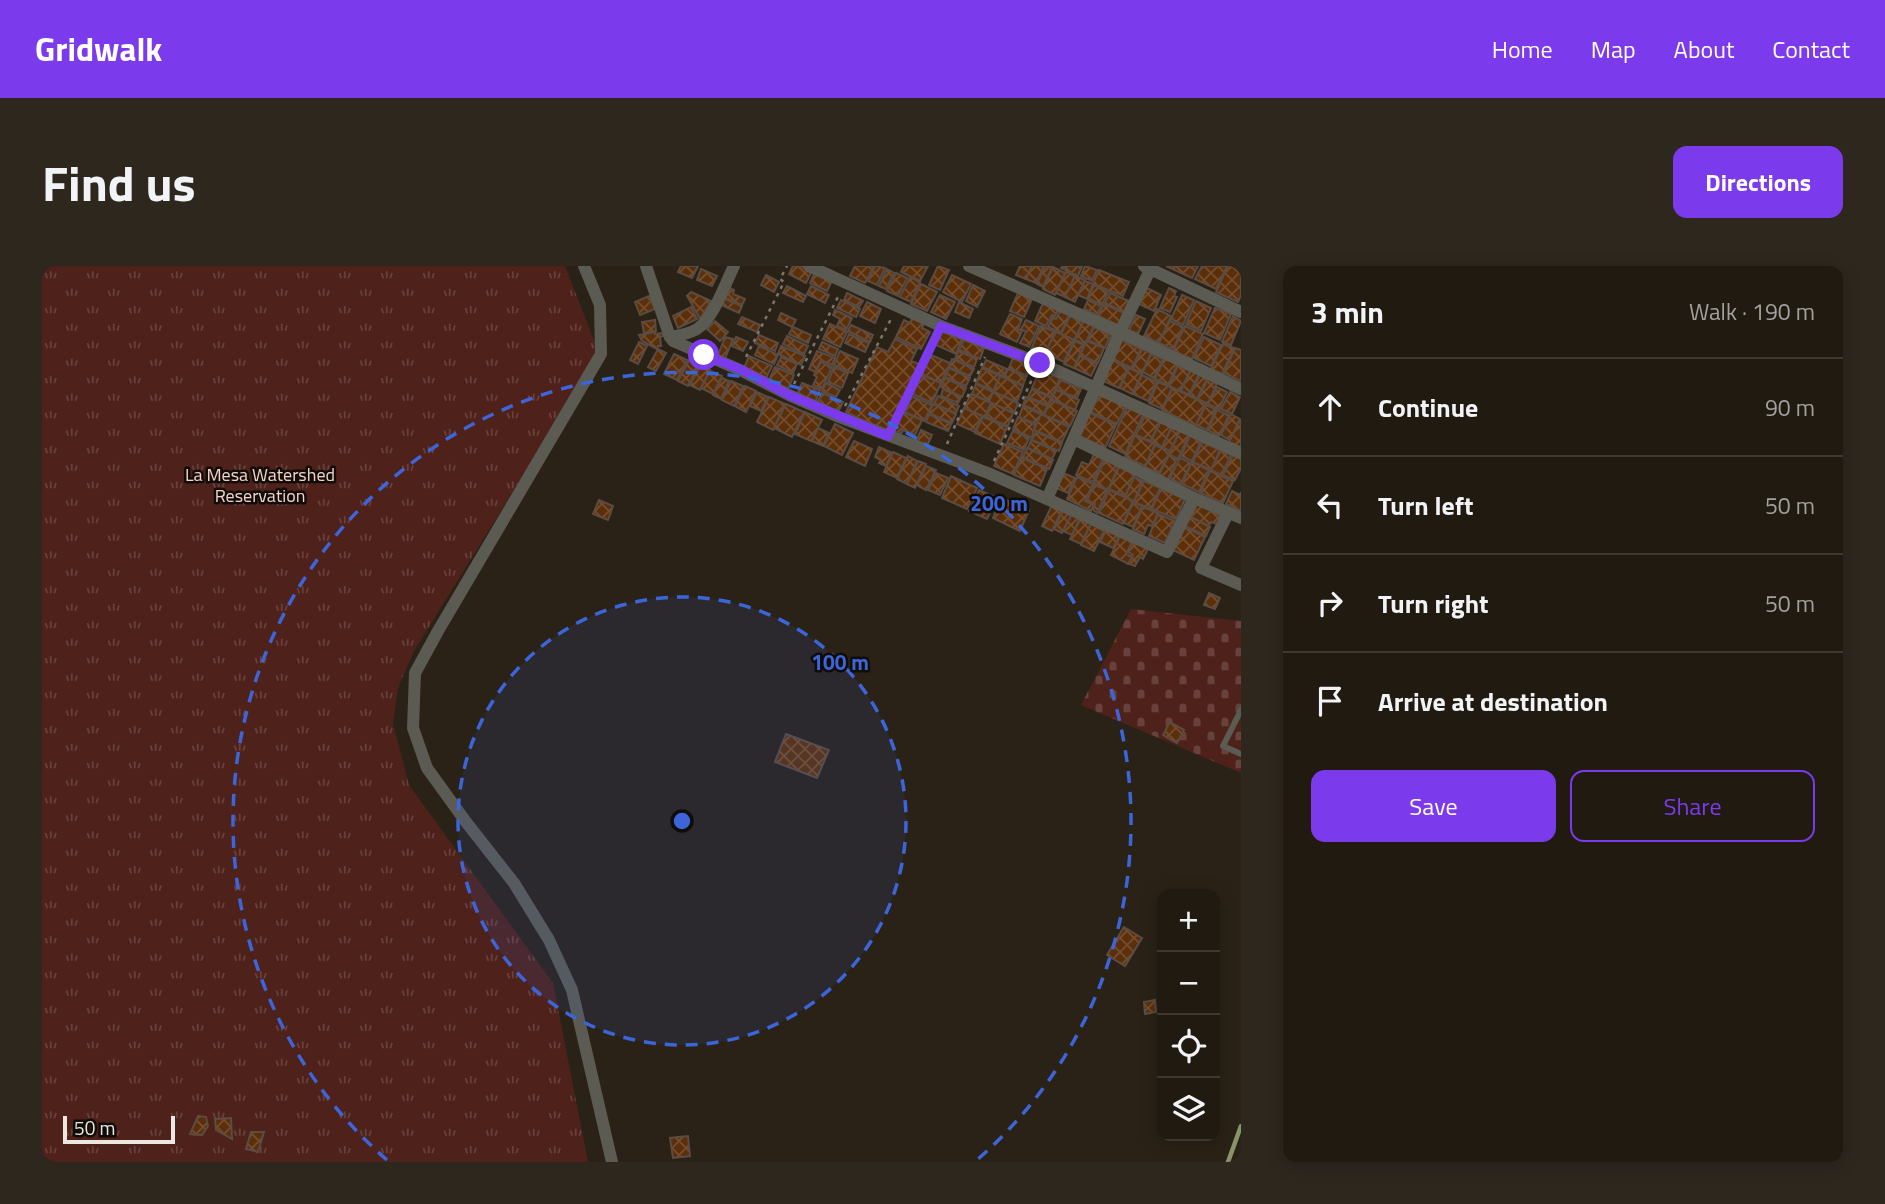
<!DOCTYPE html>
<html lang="en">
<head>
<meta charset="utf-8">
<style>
  :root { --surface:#201a10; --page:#2d271e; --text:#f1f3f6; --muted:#a2a19f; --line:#3d3830; --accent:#7c3aed }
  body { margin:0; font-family:"Titillium Web",sans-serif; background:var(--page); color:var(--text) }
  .controls { position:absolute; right:21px; bottom:21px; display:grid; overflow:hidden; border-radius:14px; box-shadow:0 4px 18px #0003 }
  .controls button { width:63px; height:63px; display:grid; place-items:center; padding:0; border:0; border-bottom:2px solid var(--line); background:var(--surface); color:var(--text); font:35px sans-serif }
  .scale { position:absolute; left:21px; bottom:18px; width:112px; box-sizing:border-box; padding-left:7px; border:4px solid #ece7df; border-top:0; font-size:19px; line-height:24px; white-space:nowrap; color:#ece7df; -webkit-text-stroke:5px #100c07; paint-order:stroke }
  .stop { position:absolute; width:21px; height:21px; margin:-16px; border:5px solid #7c3aed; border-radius:50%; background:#fff }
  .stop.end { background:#7c3aed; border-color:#fff; box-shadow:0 2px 7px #0008 }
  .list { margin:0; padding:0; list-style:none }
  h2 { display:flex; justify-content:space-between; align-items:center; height:91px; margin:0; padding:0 28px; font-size:30px }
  h2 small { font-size:23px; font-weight:400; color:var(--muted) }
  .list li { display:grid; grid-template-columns:46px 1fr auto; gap:21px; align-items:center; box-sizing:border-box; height:98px; padding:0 28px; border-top:2px solid var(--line) }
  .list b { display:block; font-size:26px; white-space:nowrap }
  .list em { font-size:23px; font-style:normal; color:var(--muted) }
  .actions { display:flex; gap:14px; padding:21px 28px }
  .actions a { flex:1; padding:16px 0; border:2px solid var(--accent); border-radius:14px; text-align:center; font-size:24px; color:var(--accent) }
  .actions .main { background:var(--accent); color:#fff }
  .icon { flex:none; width:38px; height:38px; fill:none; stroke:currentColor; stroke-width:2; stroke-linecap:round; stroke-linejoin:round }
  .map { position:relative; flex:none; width:1199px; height:896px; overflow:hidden; border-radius:14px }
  header { display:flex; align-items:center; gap:42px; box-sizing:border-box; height:98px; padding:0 35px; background:var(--accent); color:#fff }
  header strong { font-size:33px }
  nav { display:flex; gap:38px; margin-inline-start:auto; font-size:24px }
  .intro { display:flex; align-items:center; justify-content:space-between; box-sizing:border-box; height:168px; padding:0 42px }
  h1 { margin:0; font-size:49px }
  .button { padding:18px 32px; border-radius:14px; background:var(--accent); color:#fff; font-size:24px; font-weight:700 }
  main { display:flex; gap:42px; padding:0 42px }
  aside { flex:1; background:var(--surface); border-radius:14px; box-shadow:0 4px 18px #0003 }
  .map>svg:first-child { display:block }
  .cemetery { fill:url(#cemetery-stones) }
  .park { fill:url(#park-tufts) }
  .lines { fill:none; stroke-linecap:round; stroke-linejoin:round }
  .stream { stroke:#88946c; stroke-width:4.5 }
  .building { fill:url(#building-cross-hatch); stroke:#5a4c43; stroke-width:2 }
  .path { stroke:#7d776c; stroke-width:2.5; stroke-dasharray:3.5 5; stroke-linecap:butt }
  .service { stroke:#5b5a53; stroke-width:6 }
  .minor { stroke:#5b5a53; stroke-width:12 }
  .route { stroke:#7c3aed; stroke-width:9 }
  .ring { fill:none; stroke:#3c65d9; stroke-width:3.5; stroke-dasharray:12 9 }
  .labels { text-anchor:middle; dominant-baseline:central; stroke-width:5; stroke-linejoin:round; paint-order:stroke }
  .park-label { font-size:18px; fill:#f8d2cb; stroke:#100c07 }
  .centre { fill:#3c65d9; stroke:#100c07; stroke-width:3.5 }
  .ring-label { font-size:21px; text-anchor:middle; font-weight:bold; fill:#3c65d9; stroke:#100c07; stroke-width:5; stroke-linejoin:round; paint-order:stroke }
</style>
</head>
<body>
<header>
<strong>Gridwalk</strong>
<nav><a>Home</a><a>Map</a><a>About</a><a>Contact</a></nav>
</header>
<div class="intro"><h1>Find us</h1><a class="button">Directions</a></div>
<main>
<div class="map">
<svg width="1199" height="896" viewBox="0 0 1199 896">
  <defs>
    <pattern id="cemetery-stones" width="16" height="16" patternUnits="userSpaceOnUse" patternTransform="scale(1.75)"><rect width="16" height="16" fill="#4e211b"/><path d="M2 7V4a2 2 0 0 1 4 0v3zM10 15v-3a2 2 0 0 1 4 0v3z" fill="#68413c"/></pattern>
    <pattern id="park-tufts" width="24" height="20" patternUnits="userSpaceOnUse" patternTransform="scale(1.75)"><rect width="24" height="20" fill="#4e211b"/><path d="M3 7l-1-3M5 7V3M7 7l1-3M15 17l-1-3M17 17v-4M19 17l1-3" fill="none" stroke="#68413c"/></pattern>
    <pattern id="building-cross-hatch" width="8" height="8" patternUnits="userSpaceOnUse" patternTransform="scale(1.75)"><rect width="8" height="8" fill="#5c2f0b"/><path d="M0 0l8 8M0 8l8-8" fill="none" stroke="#744d2e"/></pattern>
  </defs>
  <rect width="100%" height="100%" fill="#2a2216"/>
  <polygon class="cemetery" points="1089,343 1199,355 1199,507 1039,439"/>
  <polygon class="park" points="0,0 523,0 557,87 372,385 356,422 351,458 367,519 511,717 546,896 0,896"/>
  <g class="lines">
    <polyline class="stream" points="1186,896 1199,860"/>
  </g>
  <g class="building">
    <polygon points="639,0 656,0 650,12 636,6"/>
    <polygon points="751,0 759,0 770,5 764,17 747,8"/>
    <polygon points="813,0 832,0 823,17 808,10"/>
    <polygon points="833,0 843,2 835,19 826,15"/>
    <polygon points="862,0 886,0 878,15 859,6"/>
    <polygon points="896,0 907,4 898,24 887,19"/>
    <polygon points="978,0 990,0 984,13 974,9"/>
    <polygon points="990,0 1002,0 994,17 984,13"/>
    <polygon points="1003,0 1010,1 1001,21 995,18"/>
    <polygon points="1021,0 1040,0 1036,10 1019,2"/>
    <polygon points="1043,0 1055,4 1050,15 1039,10"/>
    <polygon points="1124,0 1156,0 1150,12"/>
    <polygon points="1160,0 1185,0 1174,23 1153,13"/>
    <polygon points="1186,0 1194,0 1199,2 1199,29 1196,36 1174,26"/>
    <polygon points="1011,1 1023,7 1013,29 1001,23"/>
    <polygon points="659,3 675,10 670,20 655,14"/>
    <polygon points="845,3 852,7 844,23 837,20"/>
    <polygon points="1057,4 1087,16 1081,30 1051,18"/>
    <polygon points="773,6 790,15 785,25 768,17"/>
    <polygon points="1024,6 1033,10 1023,31 1014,27"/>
    <polygon points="854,7 865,12 856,30 845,25"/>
    <polygon points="724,9 737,16 732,26 719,19"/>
    <polygon points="910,9 929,18 920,36 901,26"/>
    <polygon points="1033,10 1043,14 1033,36 1023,31"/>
    <polygon points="868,11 878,16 869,36 858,31"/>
    <polygon points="1043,15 1051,18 1045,33 1036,29"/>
    <polygon points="879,18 895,26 885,45 869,38"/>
    <polygon points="931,19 943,25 935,41 924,35"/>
    <polygon points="1052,19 1066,26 1060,39 1046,32"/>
    <polygon points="745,20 764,30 761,36 741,27"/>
    <polygon points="769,20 787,29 783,37 765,28"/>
    <polygon points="686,21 692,24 691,28 703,33 700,39 682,31"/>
    <polygon points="1105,22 1119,29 1112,45 1097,38"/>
    <polygon points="1127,22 1134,25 1132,30 1135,31 1128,46 1118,42"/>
    <polygon points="649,26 669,35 658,53 645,30"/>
    <polygon points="805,27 821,35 817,41 802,34"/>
    <polygon points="976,27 990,33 982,51 968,45"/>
    <polygon points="1068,27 1087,35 1082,46 1063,37"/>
    <polygon points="898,29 913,36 904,53 889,46"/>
    <polygon points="1140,29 1152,34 1141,59 1129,53"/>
    <polygon points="607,30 613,43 598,49 593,36"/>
    <polygon points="680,32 700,40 697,47 677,38"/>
    <polygon points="799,34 818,43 814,51 795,42"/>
    <polygon points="1046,34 1059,40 1055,49 1042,43"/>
    <polygon points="1154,35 1169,42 1159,65 1144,58"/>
    <polygon points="825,36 839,43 833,57 818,50"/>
    <polygon points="917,36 931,43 927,52 913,46"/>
    <polygon points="1001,37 1016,44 1013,50 1010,49 1004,60 993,55"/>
    <polygon points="1062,38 1082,47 1076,59 1056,50"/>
    <polygon points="649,41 655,53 636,62 631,50"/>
    <polygon points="1173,42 1189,48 1178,74 1162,67"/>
    <polygon points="1115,43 1129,50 1117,77 1102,70"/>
    <polygon points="793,44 810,52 804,64 795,60 798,53 791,49"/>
    <polygon points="1018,45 1027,49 1019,67 1006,61 1011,51 1014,53"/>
    <polygon points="739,47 754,54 750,61 736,54"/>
    <polygon points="968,48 980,53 976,63 980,65 975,76 958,68"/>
    <polygon points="1094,49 1103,53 1096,68 1087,64"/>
    <polygon points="1028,50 1041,56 1032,74 1019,68"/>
    <polygon points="1191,50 1199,55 1189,79 1180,76"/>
    <polygon points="700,51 718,59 715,66 696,58"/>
    <polygon points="870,52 882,57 880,62 888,66 879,83 854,71 862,54 868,57"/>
    <polygon points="613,54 614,65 602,67 600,56"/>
    <polygon points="984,54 997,60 987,81 978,77 984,66 979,63"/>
    <polygon points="1042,54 1052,59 1043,78 1033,74"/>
    <polygon points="673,55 686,66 678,75 665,63"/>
    <polygon points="1128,55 1141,61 1131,83 1117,77"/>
    <polygon points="788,58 805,66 798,81 781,73"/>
    <polygon points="809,59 831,69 828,76 806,65"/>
    <polygon points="999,60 1013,66 1002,89 989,83"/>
    <polygon points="1143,60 1161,68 1150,93 1131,85"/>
    <polygon points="751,61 769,69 766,77 747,68"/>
    <polygon points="1052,61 1069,69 1063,82 1046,74"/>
    <polygon points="901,64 920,73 914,88 894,79"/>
    <polygon points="613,66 613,68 621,67 621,70 618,71 619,80 616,80 615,83 600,75 597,69"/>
    <polygon points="1014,66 1032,74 1022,96 1003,87"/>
    <polygon points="807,68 827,77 823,86 803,77"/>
    <polygon points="717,69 736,77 733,85 713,77"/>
    <polygon points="745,70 766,80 762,88 741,78"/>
    <polygon points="683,71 691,73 682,95 675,92"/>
    <polygon points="694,71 706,76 701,85 690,80"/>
    <polygon points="923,71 943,79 938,93 917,84"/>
    <polygon points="1162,71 1179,79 1169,100 1152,92"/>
    <polygon points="853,73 875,83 869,95 877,98 845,166 804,146 835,81 846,86"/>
    <polygon points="1080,74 1099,83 1090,102 1071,93"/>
    <polygon points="1033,75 1042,79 1032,102 1022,98"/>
    <polygon points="1045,75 1062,82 1056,97 1038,89"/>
    <polygon points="597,76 605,80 596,98 588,94"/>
    <polygon points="780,76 796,83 793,90 777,83"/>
    <polygon points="1181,78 1192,82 1180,108 1169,103"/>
    <polygon points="717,80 736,89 732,98 713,89"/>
    <polygon points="739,80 763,90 759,99 736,88"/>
    <polygon points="1193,82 1199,84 1199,115 1182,107"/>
    <polygon points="616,83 624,87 614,105 606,101"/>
    <polygon points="1100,83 1109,87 1100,107 1091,103"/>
    <polygon points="775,85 793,92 790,99 779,94 773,106 767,103"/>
    <polygon points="798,85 816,93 810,107 792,99"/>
    <polygon points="916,85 935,93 932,101 913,93"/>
    <polygon points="632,88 645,94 635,114 622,108"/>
    <polygon points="1109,88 1121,93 1112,112 1101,106"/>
    <polygon points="889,89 908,97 899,117 880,108"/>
    <polygon points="972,89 990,97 985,110 967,102"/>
    <polygon points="707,90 730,100 724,112 702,102"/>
    <polygon points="1038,90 1055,98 1049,110 1032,102"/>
    <polygon points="739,91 755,98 751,107 735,99"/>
    <polygon points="1123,91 1136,97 1126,119 1113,113"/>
    <polygon points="910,93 932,103 928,110 907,101"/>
    <polygon points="647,94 657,98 646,120 636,115"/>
    <polygon points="944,94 965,103 961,110 941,101"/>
    <polygon points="1070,94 1086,102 1077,122 1061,115"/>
    <polygon points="779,96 790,101 780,123 771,119 775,111 772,109"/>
    <polygon points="1136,99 1148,105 1138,125 1127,120"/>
    <polygon points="658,100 668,104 658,124 648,119"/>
    <polygon points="733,101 752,109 746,123 727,114"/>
    <polygon points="792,101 806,107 800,122 786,116"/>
    <polygon points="907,102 928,112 924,120 903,111"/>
    <polygon points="940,102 958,110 951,125 934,117"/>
    <polygon points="1087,102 1100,108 1090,128 1078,122"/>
    <polygon points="966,103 984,111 981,119 962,111"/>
    <polygon points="998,104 1018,112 1010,131 990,122"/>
    <polygon points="1149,104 1157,108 1147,129 1139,125"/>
    <polygon points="668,105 680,110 671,128 659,122"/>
    <polygon points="879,109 899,117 890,137 871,128"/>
    <polygon points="1100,109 1115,116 1106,135 1091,128"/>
    <polygon points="1158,109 1165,112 1155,133 1148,129"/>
    <polygon points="958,110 981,120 975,136 952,126"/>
    <polygon points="680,112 687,115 679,133 671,129"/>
    <polygon points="903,112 924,122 920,131 899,121"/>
    <polygon points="1166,113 1175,117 1166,138 1156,133"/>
    <polygon points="1019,114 1039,123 1035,132 1014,123"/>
    <polygon points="689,115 701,120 692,140 680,134"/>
    <polygon points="1116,116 1130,122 1120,143 1107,137"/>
    <polygon points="760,117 778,124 772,139 754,131"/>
    <polygon points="784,117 798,124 794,131 780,125"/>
    <polygon points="934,118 951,126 947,135 930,128"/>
    <polygon points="703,120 714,125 704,146 693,140"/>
    <polygon points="1175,121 1185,126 1177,143 1166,138"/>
    <polygon points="1131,122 1164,138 1153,160 1120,144"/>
    <polygon points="901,123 919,131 916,137 899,130"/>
    <polygon points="990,123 1009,132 1006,139 986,131"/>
    <polygon points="1014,124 1037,134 1033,144 1010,133"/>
    <polygon points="715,126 726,131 719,145 708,140"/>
    <polygon points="951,126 976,137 972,147 947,136"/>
    <polygon points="1058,126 1085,138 1075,158 1049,146"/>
    <polygon points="1188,126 1198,131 1190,148 1179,143"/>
    <polygon points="780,127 801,136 795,148 774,139"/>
    <polygon points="929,128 949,137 943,151 922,142"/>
    <polygon points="870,130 890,139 882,155 863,146"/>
    <polygon points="896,130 917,140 914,147 892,138"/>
    <polygon points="727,131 743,138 731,164 715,156"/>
    <polygon points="984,131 1005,140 1002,148 981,139"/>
    <polygon points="1009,134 1035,145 1028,160 1002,149"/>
    <polygon points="950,137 971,147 966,160 944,151"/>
    <polygon points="744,138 762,146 750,171 732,162"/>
    <polygon points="891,138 914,148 910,157 887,147"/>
    <polygon points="1087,138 1103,145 1083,188 1067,180"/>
    <polygon points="1164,139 1174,143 1165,164 1154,159"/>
    <polygon points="981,140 999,148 994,158 977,151"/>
    <polygon points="922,142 940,150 933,166 915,158"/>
    <polygon points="1175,144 1187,149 1177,170 1166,164"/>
    <polygon points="763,146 780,154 769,175 753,168"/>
    <polygon points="860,146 880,154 873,169 861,164 859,168 852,165"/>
    <polygon points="1046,146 1074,159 1063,182 1035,169"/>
    <polygon points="1104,147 1118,154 1109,175 1094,169"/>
    <polygon points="887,148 909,158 906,165 884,156"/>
    <polygon points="999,148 1027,161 1020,176 992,164"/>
    <polygon points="1189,148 1198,153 1188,174 1179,169"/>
    <polygon points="941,151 965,161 958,178 933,167"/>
    <polygon points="976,151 993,159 990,172 971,163"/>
    <polygon points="1198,154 1199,155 1199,181 1187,176"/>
    <polygon points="1119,155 1130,160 1120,181 1109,175"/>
    <polygon points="793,158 811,167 800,189 782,180"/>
    <polygon points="1130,161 1138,165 1128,185 1120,181"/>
    <polygon points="776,162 787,167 781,180 770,175"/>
    <polygon points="879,164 890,169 885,180 874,175"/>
    <polygon points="971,165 987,172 982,184 965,177"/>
    <polygon points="1138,165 1147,169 1136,193 1127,188"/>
    <polygon points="994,166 1020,177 1017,185 990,174"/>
    <polygon points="1093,169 1113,178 1103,200 1083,191"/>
    <polygon points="1148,170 1159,175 1150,195 1139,190"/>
    <polygon points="989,174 1014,185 1010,193 986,182"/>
    <polygon points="812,175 830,183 823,200 804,191"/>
    <polygon points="1160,176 1178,184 1169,204 1151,196"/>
    <polygon points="962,178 981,186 971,208 952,200"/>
    <polygon points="1113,179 1128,185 1117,207 1103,201"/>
    <polygon points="837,181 850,187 844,200 837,197 839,194 833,191"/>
    <polygon points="985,182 1011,194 1007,203 981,191"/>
    <polygon points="1179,184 1189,189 1179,209 1169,204"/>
    <polygon points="851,186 864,192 855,212 842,206"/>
    <polygon points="1053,186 1062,190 1051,216 1034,209 1040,196 1047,199"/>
    <polygon points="1127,189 1135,193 1126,213 1117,209"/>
    <polygon points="1191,189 1199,193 1199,202 1193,214 1181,209"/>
    <polygon points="866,190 875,195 865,218 855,213"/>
    <polygon points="980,192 1005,203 998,220 972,209"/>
    <polygon points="1138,192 1149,197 1139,218 1128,212"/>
    <polygon points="1063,193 1077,199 1066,224 1052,217"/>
    <polygon points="876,195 884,198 873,222 865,218"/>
    <polygon points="1150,196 1167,204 1157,226 1140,218"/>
    <polygon points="1078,199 1094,206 1083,230 1067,223"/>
    <polygon points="884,200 894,204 884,224 875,219"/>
    <polygon points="1168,205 1191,215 1181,237 1158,227"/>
    <polygon points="1019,206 1033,212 1026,227 1012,221"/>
    <polygon points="894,207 906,212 898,229 886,224"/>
    <polygon points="909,210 935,222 925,243 900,232"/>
    <polygon points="1035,211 1051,218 1043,235 1052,239 1049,245 1025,233"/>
    <polygon points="1092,211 1101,215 1092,235 1083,231"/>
    <polygon points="1102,215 1118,222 1109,243 1092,236"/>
    <polygon points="1052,219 1065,224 1055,247 1051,244 1053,238 1045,234"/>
    <polygon points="1119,223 1143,233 1134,253 1110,243"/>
    <polygon points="937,224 955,232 945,253 927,245"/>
    <polygon points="1067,224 1091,235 1081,258 1057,247"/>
    <polygon points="1190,225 1198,229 1199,226 1199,245 1184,238"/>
    <polygon points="959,232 987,244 978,265 951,252"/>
    <polygon points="557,234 571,240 566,254 551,248"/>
    <polygon points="1091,236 1100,240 1091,261 1082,257"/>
    <polygon points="1155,238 1179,250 1175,258 1169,256 1167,260 1149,251"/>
    <polygon points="1010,239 1020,244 1010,265 1000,260"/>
    <polygon points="1101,241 1116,247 1110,260 1106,259 1102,268 1091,263"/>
    <polygon points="1021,245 1029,249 1020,267 1012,263"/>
    <polygon points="1030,248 1038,252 1030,269 1021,265"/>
    <polygon points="1116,248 1133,255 1123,277 1107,270"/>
    <polygon points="1146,250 1168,261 1164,270 1141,259"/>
    <polygon points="1039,252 1049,257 1039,278 1028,273"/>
    <polygon points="1049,258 1062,265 1052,285 1039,279"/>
    <polygon points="1143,261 1163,271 1152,294 1131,284"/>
    <polygon points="1064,264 1077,270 1071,282 1058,276"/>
    <polygon points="1078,270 1090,276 1084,288 1090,291 1086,298 1069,289"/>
    <polygon points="1091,275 1106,283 1101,293 1098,291 1093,300 1087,298 1091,289 1086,286"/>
    <polygon points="1167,327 1178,332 1173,343 1162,339"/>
    <polygon points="1128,456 1142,464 1135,477 1121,469"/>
    <polygon points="744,468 787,484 775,512 733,496"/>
    <polygon points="1082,661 1100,672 1083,700 1065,689"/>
    <polygon points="1113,734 1114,746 1103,748 1102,736"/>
    <polygon points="156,850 164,851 166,860 160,869 148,868"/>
    <polygon points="189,852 190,873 174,864 173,853"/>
    <polygon points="209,866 222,866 216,886 204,883"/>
    <polygon points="646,870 648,890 631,892 628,872"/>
  </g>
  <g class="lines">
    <g class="path">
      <polyline points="704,91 742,16 738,13 745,0"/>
      <polyline points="752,118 798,27"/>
      <polyline points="803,140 849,53"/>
      <polyline points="851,158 893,73"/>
      <polyline points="905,178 943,91"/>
      <polyline points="952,195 992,109"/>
    </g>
    <polyline class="service" points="1199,444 1181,480 1199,488"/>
    <g class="minor">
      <polyline points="542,0 558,39 559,88 396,365 373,407 371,462 385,502 424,556 472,617 507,674 530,724 570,896"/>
      <polyline points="604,0 628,71 631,75 698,104 747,129 797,151 946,207 1125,286 1152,232"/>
      <polyline points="767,0 899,60 998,97 1199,187"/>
      <polyline points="927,0 1078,66 1199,123"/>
      <polyline points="1102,0 1199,46"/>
      <path d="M628,71c9,-2 19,-3 27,-8 17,-11 28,-45 37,-63"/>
      <polyline points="1032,173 1152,232 1199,252"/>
      <polyline points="1005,233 1078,66 1110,0"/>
      <polyline points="1186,247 1159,302 1199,319"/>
    </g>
  </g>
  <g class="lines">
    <polyline class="route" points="662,89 698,103 747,129 846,170 899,60 998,97"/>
  </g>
  <circle cx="640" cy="555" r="224" fill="#3c65d9" fill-opacity=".12"/>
  <g class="ring">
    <circle cx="640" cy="555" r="224"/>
    <path d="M345 894A449 449 0 1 1 935 894"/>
  </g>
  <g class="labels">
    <g class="park-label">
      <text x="218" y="208">La Mesa Watershed<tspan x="218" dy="21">Reservation</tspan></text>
    </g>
  </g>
  <circle cx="640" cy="555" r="10" class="centre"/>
  <g class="ring-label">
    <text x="957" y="245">200 m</text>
    <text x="798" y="404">100 m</text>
  </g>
</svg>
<div class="controls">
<button>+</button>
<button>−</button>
<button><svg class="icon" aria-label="locate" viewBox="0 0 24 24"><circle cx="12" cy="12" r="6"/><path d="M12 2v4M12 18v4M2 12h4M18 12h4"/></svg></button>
<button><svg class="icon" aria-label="layers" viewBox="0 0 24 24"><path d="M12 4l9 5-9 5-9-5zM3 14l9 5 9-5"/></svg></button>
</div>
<div class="scale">50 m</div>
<div class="stop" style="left:662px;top:89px"></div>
<div class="stop end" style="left:998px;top:97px"></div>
</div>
<aside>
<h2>3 min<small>Walk · 190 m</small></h2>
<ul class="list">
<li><svg class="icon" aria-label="ahead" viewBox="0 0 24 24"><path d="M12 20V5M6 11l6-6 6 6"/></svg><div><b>Continue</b></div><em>90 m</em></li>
<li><svg class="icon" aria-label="left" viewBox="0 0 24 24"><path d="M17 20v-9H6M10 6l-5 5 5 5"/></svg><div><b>Turn left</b></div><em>50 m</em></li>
<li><svg class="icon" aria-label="right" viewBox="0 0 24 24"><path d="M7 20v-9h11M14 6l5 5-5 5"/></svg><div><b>Turn right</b></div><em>50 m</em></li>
<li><svg class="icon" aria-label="arrive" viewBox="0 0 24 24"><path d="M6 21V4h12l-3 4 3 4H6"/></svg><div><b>Arrive at destination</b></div></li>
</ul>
<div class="actions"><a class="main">Save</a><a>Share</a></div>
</aside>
</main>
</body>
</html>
